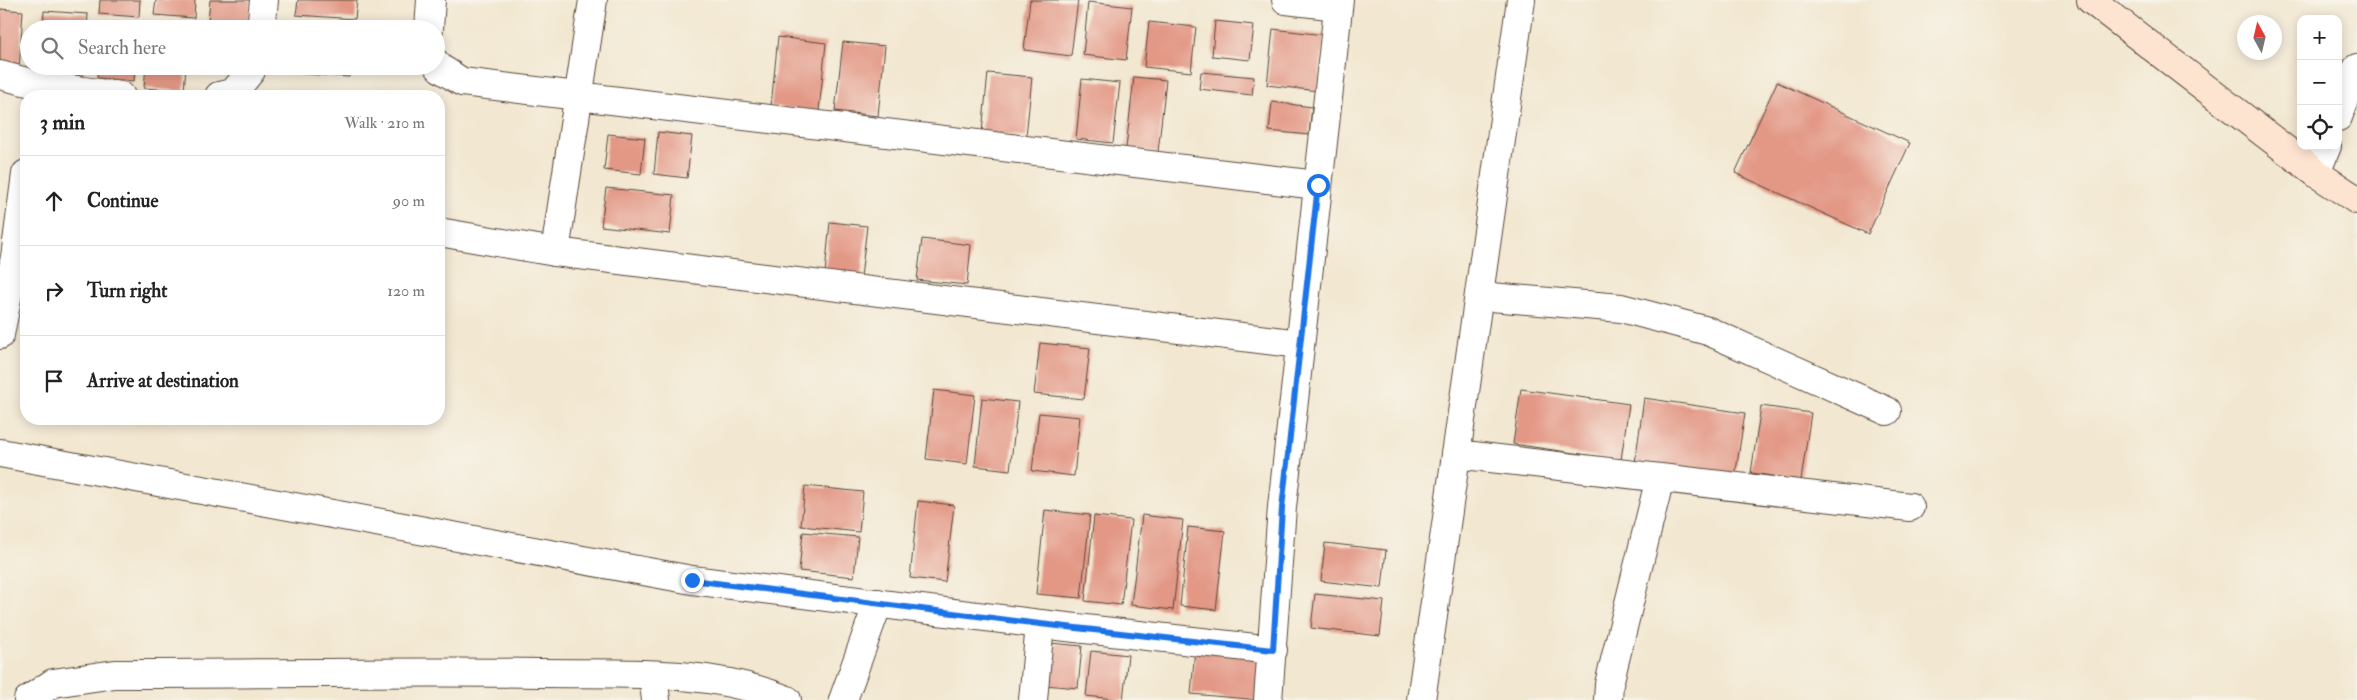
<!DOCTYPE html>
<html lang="en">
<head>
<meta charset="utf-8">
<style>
  :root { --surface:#fff; --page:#f2f2f2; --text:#222; --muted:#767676; --line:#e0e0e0 }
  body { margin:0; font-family:"IM FELL Double Pica",serif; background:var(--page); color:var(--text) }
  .controls { position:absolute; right:15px; top:15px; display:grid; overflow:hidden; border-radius:10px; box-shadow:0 2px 12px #0003 }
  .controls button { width:45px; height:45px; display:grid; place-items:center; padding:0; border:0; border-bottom:1px solid var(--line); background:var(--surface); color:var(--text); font:25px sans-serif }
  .compass { position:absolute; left:2237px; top:15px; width:45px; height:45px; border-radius:50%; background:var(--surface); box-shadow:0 2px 12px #0003; rotate:352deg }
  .stop { position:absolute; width:15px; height:15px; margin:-11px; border:4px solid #1a73e8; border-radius:50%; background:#fff }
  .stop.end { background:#1a73e8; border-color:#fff; box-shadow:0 1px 5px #0008 }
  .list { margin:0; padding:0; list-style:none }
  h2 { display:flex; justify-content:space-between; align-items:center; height:65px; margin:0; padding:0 20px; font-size:21px }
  h2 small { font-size:16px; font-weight:400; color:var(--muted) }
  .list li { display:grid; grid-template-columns:32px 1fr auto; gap:15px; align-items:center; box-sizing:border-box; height:90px; padding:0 20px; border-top:1px solid var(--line) }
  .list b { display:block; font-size:19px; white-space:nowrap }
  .list em { font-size:16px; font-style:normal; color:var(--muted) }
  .icon { flex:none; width:28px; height:28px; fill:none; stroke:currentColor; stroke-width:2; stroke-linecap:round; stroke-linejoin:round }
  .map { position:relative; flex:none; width:2357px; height:700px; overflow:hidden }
  .search { position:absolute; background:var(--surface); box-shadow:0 2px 12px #0003; left:20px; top:20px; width:425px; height:55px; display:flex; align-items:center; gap:12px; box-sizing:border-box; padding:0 18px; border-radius:28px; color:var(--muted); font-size:19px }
  .panel { position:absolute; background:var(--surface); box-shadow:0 2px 12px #0003; left:20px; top:90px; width:425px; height:335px; border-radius:20px }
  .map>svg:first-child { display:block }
  .building { fill:#e39785 }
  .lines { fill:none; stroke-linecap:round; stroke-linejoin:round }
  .minor-casing { stroke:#564639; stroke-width:30 }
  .secondary-casing { stroke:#564639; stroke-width:30 }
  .minor { stroke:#fff; stroke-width:28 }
  .secondary { stroke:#fde4d1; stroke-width:28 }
  .route { stroke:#1a73e8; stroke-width:6 }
</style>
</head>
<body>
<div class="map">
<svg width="2357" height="700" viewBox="0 0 2357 700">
  <rect width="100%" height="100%" fill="#f7f3e8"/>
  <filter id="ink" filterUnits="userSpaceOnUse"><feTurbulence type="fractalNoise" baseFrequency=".02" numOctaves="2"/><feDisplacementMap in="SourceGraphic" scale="10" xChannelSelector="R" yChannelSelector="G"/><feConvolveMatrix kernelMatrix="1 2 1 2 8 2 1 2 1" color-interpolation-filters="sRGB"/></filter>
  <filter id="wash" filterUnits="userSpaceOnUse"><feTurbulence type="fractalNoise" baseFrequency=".0096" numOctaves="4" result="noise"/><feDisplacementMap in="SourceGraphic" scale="20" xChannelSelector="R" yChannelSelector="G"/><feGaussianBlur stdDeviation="1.12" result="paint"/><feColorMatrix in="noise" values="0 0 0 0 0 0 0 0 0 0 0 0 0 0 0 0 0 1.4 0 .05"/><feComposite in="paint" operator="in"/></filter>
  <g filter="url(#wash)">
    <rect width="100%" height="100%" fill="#f2e7d0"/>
    <g id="blocks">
      <g class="building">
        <polygon points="100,0 140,0 139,17 99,14"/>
        <polygon points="156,0 195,0 194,18 154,15"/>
        <polygon points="210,0 250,0 248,26 208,23"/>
        <polygon points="298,0 357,0 355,19 296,15"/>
        <polygon points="1030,0 1078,0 1071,56 1024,50"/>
        <polygon points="1088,2 1132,7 1126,60 1083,55"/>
        <polygon points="0,9 23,11 19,69 0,68"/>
        <polygon points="44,11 88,14 87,29 43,29"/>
        <polygon points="1215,21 1254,25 1250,60 1212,56"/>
        <polygon points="1149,22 1196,27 1191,72 1144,67"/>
        <polygon points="1273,29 1324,35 1318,91 1267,85"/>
        <polygon points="778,37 826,43 819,111 771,106"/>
        <polygon points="843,42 885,46 878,116 835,111"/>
        <polygon points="40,66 84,66 83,76 39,73"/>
        <polygon points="98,66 135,66 134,81 97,78"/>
        <polygon points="146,66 186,66 184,91 144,88"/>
        <polygon points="291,66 350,66 349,77 291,73"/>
        <polygon points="1201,72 1254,77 1252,95 1199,89"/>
        <polygon points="988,73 1032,77 1026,137 982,132"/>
        <polygon points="1134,77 1166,80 1158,152 1126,148"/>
        <polygon points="1082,79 1120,83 1113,143 1076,139"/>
        <polygon points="1777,82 1910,143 1868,234 1735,173"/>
        <polygon points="1272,102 1312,107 1309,135 1269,131"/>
        <polygon points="658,132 692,136 687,178 654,174"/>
        <polygon points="608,134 645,138 641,174 604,170"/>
        <polygon points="606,188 674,195 670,234 601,226"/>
        <polygon points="830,222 867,226 861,277 825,273"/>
        <polygon points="922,239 971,245 967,285 917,280"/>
        <polygon points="1040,343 1090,348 1084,399 1034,394"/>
        <polygon points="1521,389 1629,404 1621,460 1513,444"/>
        <polygon points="934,390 975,395 967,464 926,459"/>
        <polygon points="982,398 1018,402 1010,470 975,466"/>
        <polygon points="1644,398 1745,413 1735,477 1635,463"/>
        <polygon points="1761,406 1811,413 1801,480 1751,473"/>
        <polygon points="1039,413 1080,417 1074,476 1032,471"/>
        <polygon points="805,486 863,492 859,532 801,526"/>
        <polygon points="918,501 954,505 945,582 910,578"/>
        <polygon points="1045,510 1090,515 1081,598 1036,594"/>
        <polygon points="1142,515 1183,520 1173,610 1131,605"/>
        <polygon points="1094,516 1131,520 1121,605 1085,601"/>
        <polygon points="1188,527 1225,531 1216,610 1180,606"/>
        <polygon points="803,532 858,537 854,577 799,571"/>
        <polygon points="1325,543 1386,550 1382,588 1321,581"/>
        <polygon points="1315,594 1384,601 1380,636 1311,628"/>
        <polygon points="1050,643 1082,646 1078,688 1045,685"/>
        <polygon points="1195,649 1264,657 1260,700 1191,694"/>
        <polygon points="1091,651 1128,655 1123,700 1086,696"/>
      </g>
    </g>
  </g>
  <g filter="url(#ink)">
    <use href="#blocks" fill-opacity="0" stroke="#564639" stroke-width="1"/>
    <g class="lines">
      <g class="minor-casing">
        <g id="minor">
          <polyline points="593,0 555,252 1300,344"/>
          <polyline points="1286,0 1338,6"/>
          <polyline points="261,29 264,0"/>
          <polyline points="429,29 431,0"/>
          <polyline points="436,63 440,68 462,82 1317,185"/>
          <polyline points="0,75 39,85 121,96"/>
          <polyline points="219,96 233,93 251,71 252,66"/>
          <polyline points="2338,117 2357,68"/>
          <polyline points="2316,173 2327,146"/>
          <polyline points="439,232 555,252"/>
          <polyline points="1479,296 1621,308 1708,331 1887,411"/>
          <polyline points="0,335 15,257 26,174"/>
          <polyline points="0,453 692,580 1040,624 1273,650"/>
          <polyline points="1456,454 1910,507"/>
          <polyline points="653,675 656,700"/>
          <path d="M28,700l25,-17 62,-9c142,0 284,-3 426,-1 82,1 169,-5 246,27"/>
          <polyline points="843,700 878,603"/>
          <polyline points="1033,700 1040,624"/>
          <polyline points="1268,700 1282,507 1339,0"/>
          <polyline points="1421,700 1521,0"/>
          <polyline points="1608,700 1609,684 1660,478"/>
        </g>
      </g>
      <g class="secondary-casing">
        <polyline id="secondary" points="2091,0 2316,173 2357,200"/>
      </g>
      <use href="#minor" class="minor"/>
      <use href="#secondary" class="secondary"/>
    </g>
  </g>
  <g class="lines" filter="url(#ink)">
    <polyline class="route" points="692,580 1040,624 1273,650 1282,508 1318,185"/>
  </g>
</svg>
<div class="controls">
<button>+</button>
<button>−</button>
<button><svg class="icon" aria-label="locate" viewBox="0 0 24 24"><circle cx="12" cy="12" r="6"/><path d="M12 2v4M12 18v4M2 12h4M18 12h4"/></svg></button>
</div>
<svg class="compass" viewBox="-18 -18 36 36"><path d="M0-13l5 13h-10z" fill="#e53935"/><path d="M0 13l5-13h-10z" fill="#767676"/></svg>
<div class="stop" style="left:1318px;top:185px"></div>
<div class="stop end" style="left:692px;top:580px"></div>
<div class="search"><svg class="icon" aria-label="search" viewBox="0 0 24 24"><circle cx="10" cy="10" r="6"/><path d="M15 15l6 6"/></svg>Search here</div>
<section class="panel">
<h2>3 min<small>Walk · 210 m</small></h2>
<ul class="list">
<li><svg class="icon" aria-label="ahead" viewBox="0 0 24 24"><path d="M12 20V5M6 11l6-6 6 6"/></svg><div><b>Continue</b></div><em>90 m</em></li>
<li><svg class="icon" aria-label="right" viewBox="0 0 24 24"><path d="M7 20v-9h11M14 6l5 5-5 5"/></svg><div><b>Turn right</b></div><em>120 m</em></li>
<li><svg class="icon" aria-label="arrive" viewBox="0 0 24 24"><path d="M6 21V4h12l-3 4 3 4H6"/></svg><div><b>Arrive at destination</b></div></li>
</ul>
</section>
</div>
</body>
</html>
